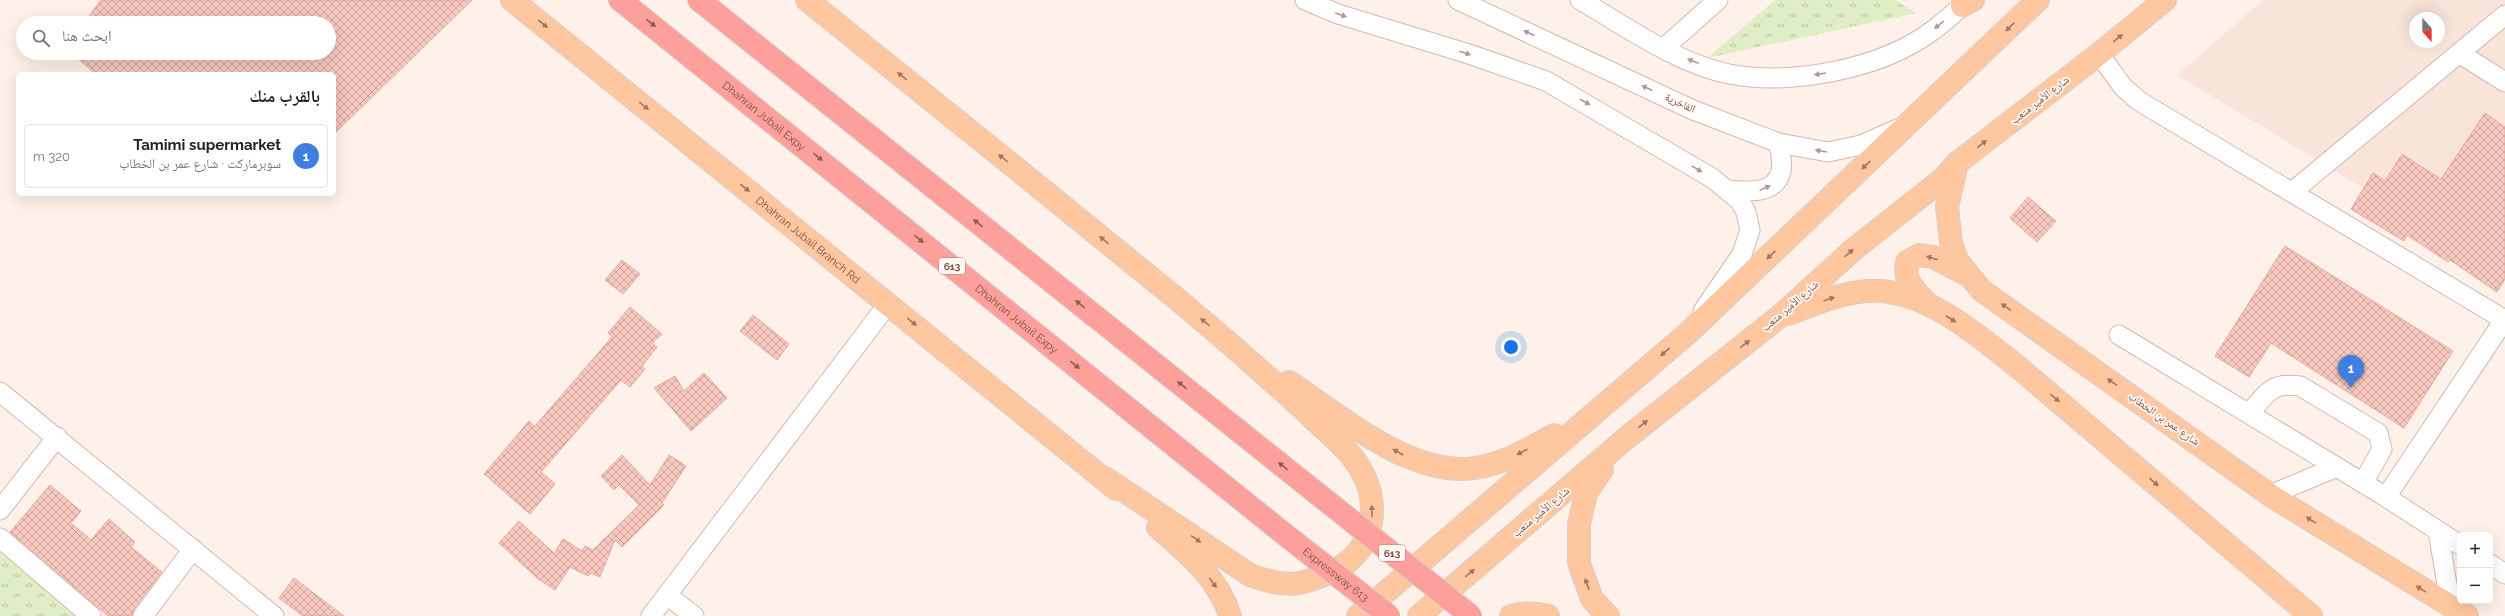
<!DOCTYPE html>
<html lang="ar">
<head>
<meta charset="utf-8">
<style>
  :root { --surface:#fff; --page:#f2f2f2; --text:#222; --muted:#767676; --line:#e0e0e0; --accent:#b45309 }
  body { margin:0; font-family:Raleway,"Noto Naskh Arabic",sans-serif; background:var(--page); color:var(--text); direction:rtl }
  .controls { position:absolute; right:12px; bottom:12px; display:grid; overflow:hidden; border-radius:6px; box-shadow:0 4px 16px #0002 }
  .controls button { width:36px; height:36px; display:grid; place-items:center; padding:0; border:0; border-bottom:1px solid var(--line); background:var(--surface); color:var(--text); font:20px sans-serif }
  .compass { position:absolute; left:2409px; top:12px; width:36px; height:36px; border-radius:50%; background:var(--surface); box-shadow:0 4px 16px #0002; rotate:159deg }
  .you { position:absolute; left:1511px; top:347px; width:14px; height:14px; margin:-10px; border:3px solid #fff; border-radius:50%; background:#1a73e8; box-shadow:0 0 0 6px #1a73e833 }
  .badge { display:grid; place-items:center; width:26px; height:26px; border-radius:50%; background:var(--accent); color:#fff; font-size:13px; font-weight:700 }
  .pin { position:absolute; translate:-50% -33px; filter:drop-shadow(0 1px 2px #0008) }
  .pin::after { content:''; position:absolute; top:21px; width:14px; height:12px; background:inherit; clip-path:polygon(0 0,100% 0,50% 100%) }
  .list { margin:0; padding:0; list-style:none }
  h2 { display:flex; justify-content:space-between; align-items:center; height:52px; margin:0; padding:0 16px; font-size:17px }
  h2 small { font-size:13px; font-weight:400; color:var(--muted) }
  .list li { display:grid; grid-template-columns:26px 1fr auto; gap:12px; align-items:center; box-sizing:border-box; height:64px; margin:0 8px 8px; padding:0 8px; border:1px solid var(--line); border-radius:6px }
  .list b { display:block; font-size:15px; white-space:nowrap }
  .list p { margin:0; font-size:13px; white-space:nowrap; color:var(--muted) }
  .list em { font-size:13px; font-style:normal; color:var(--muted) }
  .icon { flex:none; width:22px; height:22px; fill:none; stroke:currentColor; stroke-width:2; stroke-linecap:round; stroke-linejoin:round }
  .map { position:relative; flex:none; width:2505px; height:616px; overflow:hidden; direction:ltr }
  .search { position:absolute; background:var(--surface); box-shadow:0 4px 16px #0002; left:16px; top:16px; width:320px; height:44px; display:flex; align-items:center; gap:10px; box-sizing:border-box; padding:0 14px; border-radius:22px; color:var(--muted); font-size:15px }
  .panel { position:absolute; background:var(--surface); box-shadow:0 4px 16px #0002; left:16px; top:72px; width:320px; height:124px; border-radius:6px; direction:rtl }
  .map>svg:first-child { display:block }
  .residential { fill:#f9e4da; fill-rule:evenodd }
  .park { fill:url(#park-tufts) }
  .building { fill:url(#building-cross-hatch); stroke:#eba99d }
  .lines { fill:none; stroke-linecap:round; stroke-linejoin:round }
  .minor-casing { stroke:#d5b8b0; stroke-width:21 }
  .major-casing { stroke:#dacecc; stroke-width:24 }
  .highway-casing { stroke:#dacecc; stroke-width:24 }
  .minor { stroke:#fff; stroke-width:19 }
  .major { stroke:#ffc79f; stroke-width:22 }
  .highway { stroke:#fda09b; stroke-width:22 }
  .highway-bridge-casing { stroke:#dacecc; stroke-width:24; stroke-linecap:butt }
  .highway-bridge { stroke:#fda09b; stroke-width:22 }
  .oneway { fill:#b09692 }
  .oneway2 { fill:#8f5c55 }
  .oneway3 { fill:#a37463 }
  .labels { text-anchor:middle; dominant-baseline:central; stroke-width:3.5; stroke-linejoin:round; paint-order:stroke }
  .shield { fill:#fff7f1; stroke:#a3827b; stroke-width:1 }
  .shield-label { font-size:10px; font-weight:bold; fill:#7c5049 }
  .street-label { font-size:11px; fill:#7c5049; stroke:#fff7f1 }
</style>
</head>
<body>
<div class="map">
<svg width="2505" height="616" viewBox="0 0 2505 616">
  <defs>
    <pattern id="park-tufts" width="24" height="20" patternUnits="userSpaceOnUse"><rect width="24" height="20" fill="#dfeec5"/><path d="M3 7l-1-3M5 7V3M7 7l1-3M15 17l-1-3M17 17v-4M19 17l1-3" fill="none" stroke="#bac3a2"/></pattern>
    <pattern id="building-cross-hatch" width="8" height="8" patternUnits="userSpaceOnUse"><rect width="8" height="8" fill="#f6c8be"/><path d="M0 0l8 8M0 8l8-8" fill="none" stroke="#cca59c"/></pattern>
  </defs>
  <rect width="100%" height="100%" fill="#fef1e9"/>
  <path class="residential" d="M2263,0h242v274l-328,-199zM2415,18h24v24h-24z"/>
  <g class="park">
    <polygon points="1775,0 1895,0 1916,13 1707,58"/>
    <polygon points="0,543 89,616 0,616"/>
  </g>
  <g class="building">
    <polygon points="101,0 472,0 334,134 334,74 96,74 71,53 329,53 329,23 84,23"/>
    <polygon points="2485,113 2505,127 2505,279 2497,292 2450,260 2448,262 2407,235 2404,241 2351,209 2373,173 2385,181 2402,154 2441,179"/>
    <polygon points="2028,197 2056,221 2037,242 2010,218"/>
    <polygon points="2285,246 2453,351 2404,428 2271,343 2249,377 2215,356"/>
    <polygon points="622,260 640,274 623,294 605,280"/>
    <polygon points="630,307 662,334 652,343 657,347 642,366 645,369 630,387 621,380 541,472 555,484 530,514 484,474 529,421 535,426 612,337 608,333"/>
    <polygon points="753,315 789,344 777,360 740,331"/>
    <polygon points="704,373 727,398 691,431 654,388 675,376 684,391"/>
    <polygon points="622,455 650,485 669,455 686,466 662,503 664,505 622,547 615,540 600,577 590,573 588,576 570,567 555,590 537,578 499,543 519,521 554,553 563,539 582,551 585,546 593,550 639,505 619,485 614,490 601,476"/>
    <polygon points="50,485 81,511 71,523 91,540 109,519 135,542 131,547 162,572 134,609 132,616 108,616 10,532"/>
    <polygon points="294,578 344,616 303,616 279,598"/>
  </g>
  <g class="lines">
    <g class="minor-casing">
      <g id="minor">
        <polyline points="1305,0 1338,14 1469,54 1546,81 1712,178 1740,201 1746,212 1750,230 1742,254 1703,311"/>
        <polyline points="1458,0 1693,110 1779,143 1828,152 1861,145 1900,128"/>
        <path d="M1580,0c47,27 96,63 149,74 62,12 152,-5 203,-43 13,-9 25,-21 37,-31"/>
        <polyline points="1664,48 1718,0"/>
        <polyline points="2459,53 2505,82"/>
        <polyline points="2099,54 2123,87 2139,101 2505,320"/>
        <path d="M1727,190c19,1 48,6 54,-19 2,-8 -1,-19 -2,-28"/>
        <polyline points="2292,192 2505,15"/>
        <polyline points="2119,335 2386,497 2460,545"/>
        <polyline points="0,392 274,616"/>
        <path d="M2249,413c19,-20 21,-31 51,-27l78,47 4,16 -19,34"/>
        <polyline points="2270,495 2337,467"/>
        <polyline points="2386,497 2505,319"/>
        <polyline points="0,510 57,437"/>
        <polyline points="2438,531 2451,608"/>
        <polyline points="0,538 91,616"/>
        <polyline points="2490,564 2505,574"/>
        <polyline points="667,595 694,616"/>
        <polyline points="143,616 193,549"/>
        <polyline points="651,616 888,304"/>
      </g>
    </g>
    <g class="major-casing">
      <g id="major">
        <path id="s1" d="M512,0l604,489"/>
        <path d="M807,0c126,101 251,202 376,304 42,35 83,71 123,108 18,18 42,35 55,58 21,36 12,81 -26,100 -35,17 -50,18 -85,5l-145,-97"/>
        <polyline points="1962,6 1973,0"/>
        <polyline points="1957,163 1947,207 1951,242 1957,260 1981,290 2270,495 2467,616"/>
        <path d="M1926,302c-12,-12 -23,-22 -19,-40l12,-7 14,2 34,18"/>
        <path d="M1788,314c25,-9 52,-21 79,-23 56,-4 109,43 151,76l293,249"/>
        <path d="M1289,382c50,33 113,88 175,87 33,-1 63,-19 90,-34"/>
        <polyline points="1602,470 1586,493 1579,524 1579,563 1592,599 1608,616"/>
        <path d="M1158,527c29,26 60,50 72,89"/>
        <polyline points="1358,616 1688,333 2038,0"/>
        <polyline points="1419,616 1624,440 1779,317 1854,249 1943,179 1957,163 2099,54 2165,0"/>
        <path d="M1511,616c12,-4 25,-3 37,0"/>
      </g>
    </g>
    <g class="highway-casing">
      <g id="highway">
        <path id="s2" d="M620,0l663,533"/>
        <polyline points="699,0 1314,491"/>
      </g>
    </g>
    <use href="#minor" class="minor"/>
    <use href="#major" class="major"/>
    <use href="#highway" class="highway"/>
    <g class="highway-bridge-casing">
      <g id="highway-bridge">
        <polyline points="1314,491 1471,616"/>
        <path id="s3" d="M1283,533l106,83"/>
      </g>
    </g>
    <use href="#highway-bridge" class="highway-bridge"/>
  </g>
  <defs><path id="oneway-solid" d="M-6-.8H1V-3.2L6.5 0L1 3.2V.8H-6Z"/></defs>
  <g class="oneway">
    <use href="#oneway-solid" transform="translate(1341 15) rotate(19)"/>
    <use href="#oneway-solid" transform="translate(1939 25) rotate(140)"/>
    <use href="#oneway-solid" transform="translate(1529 33) rotate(-155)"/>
    <use href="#oneway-solid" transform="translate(1465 53) rotate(17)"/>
    <use href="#oneway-solid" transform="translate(1693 61) rotate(-159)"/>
    <use href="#oneway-solid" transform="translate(1820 74) rotate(171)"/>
    <use href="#oneway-solid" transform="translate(1647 88) rotate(-155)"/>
    <use href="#oneway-solid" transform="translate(1585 102) rotate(29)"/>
    <use href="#oneway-solid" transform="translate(1821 151) rotate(-170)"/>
    <use href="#oneway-solid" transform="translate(1697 169) rotate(31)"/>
    <use href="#oneway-solid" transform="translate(1765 188) rotate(-26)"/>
  </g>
  <g class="oneway2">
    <use href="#oneway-solid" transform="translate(651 23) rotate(37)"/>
    <use href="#oneway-solid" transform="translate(818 157) rotate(39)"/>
    <use href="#oneway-solid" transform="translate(978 223) rotate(-141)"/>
    <use href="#oneway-solid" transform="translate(919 239) rotate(39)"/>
    <use href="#oneway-solid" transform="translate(1080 304) rotate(-141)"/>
    <use href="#oneway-solid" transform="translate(1075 365) rotate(39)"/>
    <use href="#oneway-solid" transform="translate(1182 385) rotate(-141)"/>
    <use href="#oneway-solid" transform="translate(1283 466) rotate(-141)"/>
  </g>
  <g class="oneway3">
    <use href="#oneway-solid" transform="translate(543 24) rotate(39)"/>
    <use href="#oneway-solid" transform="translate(2010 27) rotate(136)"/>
    <use href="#oneway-solid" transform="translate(2118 38) rotate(-39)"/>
    <use href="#oneway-solid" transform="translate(902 76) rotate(-141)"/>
    <use href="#oneway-solid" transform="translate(644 106) rotate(39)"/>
    <use href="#oneway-solid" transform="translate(1982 144) rotate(-38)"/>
    <use href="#oneway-solid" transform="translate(1003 158) rotate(-141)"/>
    <use href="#oneway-solid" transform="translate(1866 165) rotate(137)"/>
    <use href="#oneway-solid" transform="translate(745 188) rotate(39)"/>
    <use href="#oneway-solid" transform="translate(1104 240) rotate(-141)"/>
    <use href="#oneway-solid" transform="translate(1849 253) rotate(-42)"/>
    <use href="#oneway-solid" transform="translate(1771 255) rotate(137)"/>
    <use href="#oneway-solid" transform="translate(1932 258) rotate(-163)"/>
    <use href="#oneway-solid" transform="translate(1829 299) rotate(-19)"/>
    <use href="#oneway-solid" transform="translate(2006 307) rotate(-145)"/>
    <use href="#oneway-solid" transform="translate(1951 319) rotate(33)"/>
    <use href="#oneway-solid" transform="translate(912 322) rotate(39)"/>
    <use href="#oneway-solid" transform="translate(1205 322) rotate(-141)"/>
    <use href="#oneway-solid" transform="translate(1745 344) rotate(-38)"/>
    <use href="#oneway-solid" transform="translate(1665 352) rotate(140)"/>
    <use href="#oneway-solid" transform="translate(2112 382) rotate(-145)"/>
    <use href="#oneway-solid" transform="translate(2055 398) rotate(40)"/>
    <use href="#oneway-solid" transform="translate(1643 424) rotate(-38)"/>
    <use href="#oneway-solid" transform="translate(1398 452) rotate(-150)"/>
    <use href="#oneway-solid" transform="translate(1522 452) rotate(152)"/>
    <use href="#oneway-solid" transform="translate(2154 482) rotate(40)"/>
    <use href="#oneway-solid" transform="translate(1372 511) rotate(-92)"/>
    <use href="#oneway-solid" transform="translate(2311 520) rotate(-148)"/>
    <use href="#oneway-solid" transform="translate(1196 539) rotate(34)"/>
    <use href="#oneway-solid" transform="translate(1470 573) rotate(-40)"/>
    <use href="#oneway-solid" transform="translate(1213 583) rotate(54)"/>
    <use href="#oneway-solid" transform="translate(1587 584) rotate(-109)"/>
    <use href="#oneway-solid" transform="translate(2421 589) rotate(-148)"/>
  </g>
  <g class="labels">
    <g class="shield">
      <rect x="939" y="258" width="26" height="16" rx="3"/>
      <rect x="1379" y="545" width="26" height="16" rx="3"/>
    </g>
    <g class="shield-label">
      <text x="952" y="266">613</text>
      <text x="1392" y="553">613</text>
    </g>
    <g class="street-label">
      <text transform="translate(2040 100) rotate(-38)">شارع الأمير متعب</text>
      <text transform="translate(1680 103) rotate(25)">الفاخرية</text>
      <text stroke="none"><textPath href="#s2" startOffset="185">Dhahran Jubail Expy</textPath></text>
      <text stroke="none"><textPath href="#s1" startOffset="381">Dhahran Jubail Branch Rd</textPath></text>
      <text transform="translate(1790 306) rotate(-41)">شارع الأمير متعب</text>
      <text stroke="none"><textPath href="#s2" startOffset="509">Dhahran Jubail Expy</textPath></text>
      <text transform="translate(2164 419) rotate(35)">شارع عمر بن الخطاب</text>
      <text transform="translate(1541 512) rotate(-40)">شارع الأمير متعب</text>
      <text stroke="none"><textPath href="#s3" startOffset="67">Expressway 613</textPath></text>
    </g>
  </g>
</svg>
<div class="controls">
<button>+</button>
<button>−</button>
</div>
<svg class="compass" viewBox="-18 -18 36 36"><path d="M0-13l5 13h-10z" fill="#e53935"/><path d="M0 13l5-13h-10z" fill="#767676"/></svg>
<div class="you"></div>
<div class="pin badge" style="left:2351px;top:388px;background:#3f7fe0">1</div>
<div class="search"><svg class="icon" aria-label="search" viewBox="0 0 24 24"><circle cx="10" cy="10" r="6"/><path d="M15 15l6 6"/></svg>ابحث هنا</div>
<section class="panel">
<h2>بالقرب منك<small></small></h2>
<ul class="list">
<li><span class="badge" style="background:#3f7fe0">1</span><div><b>Tamimi supermarket</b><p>سوبرماركت · شارع عمر بن الخطاب</p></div><em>320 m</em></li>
</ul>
</section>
</div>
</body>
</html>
